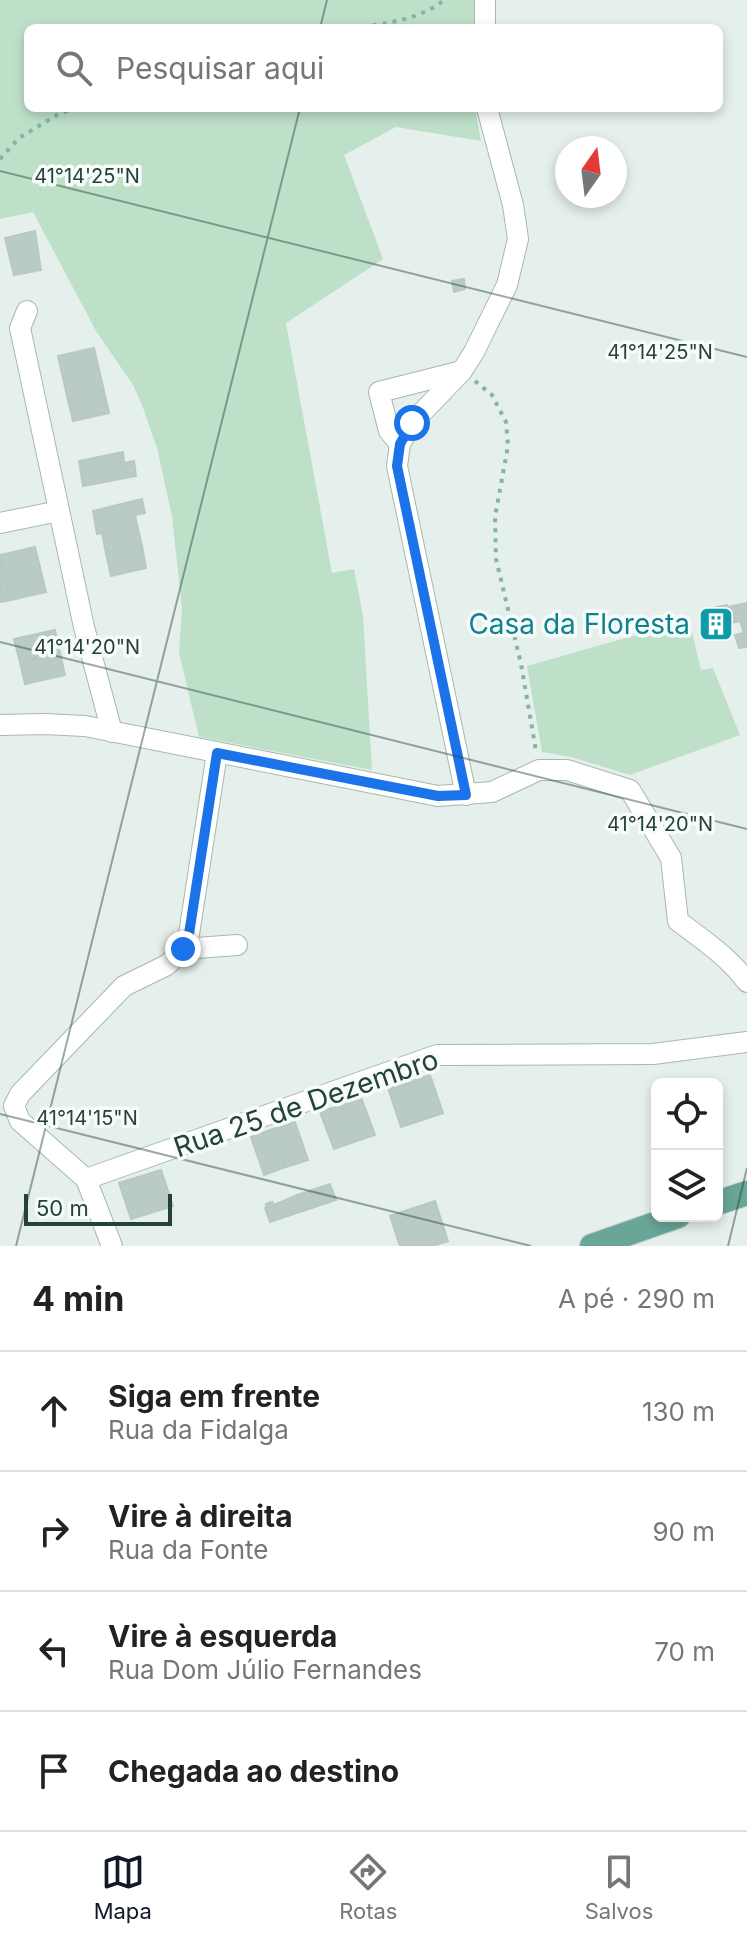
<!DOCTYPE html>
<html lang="pt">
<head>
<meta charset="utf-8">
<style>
  :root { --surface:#fff; --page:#f2f2f2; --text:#222; --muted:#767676; --line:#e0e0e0; --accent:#111827 }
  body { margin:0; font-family:Inter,sans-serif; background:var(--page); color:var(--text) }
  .controls { position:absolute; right:24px; bottom:24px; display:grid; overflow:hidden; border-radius:12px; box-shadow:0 4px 12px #0003 }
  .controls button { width:72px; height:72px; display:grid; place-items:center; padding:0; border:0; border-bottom:2px solid var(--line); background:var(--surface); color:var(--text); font:40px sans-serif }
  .compass { position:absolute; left:555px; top:136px; width:72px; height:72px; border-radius:50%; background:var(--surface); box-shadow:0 4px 12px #0003; rotate:14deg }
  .scale { position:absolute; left:24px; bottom:20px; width:148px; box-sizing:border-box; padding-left:8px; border:4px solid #23423b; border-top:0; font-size:22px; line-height:28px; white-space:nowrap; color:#23423b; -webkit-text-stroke:6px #f7fbf9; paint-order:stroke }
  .stop { position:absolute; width:24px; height:24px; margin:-18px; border:6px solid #1a73e8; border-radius:50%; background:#fff }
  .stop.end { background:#1a73e8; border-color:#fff; box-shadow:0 2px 8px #0008 }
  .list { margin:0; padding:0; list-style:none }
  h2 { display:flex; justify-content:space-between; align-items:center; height:104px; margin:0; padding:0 32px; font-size:34px }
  h2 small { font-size:26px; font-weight:400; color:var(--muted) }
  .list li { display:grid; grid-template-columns:52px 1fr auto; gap:24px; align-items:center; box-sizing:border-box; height:120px; padding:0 32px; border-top:2px solid var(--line) }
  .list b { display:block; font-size:30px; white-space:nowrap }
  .list p { margin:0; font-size:26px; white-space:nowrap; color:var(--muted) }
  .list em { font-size:26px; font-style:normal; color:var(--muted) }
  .icon { flex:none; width:44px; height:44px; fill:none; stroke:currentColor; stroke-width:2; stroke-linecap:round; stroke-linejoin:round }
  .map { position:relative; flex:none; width:747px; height:1246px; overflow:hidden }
  .search { position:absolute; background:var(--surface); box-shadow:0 4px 12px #0003; left:24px; right:24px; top:24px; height:88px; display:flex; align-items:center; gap:20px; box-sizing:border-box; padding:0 28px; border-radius:12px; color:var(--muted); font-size:30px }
  .sheet { height:584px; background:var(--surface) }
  nav { display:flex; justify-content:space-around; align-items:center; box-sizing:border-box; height:112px; border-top:2px solid var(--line); background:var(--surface); font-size:22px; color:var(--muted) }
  nav a { display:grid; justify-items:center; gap:4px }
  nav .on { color:var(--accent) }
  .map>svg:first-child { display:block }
  .green { fill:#bee0c9 }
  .building { fill:#bacac4; stroke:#b7c9c2; stroke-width:2 }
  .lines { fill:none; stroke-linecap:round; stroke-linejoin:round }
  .minor-casing { stroke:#a7b8b3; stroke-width:22 }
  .primary-casing { stroke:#c1cac8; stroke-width:26 }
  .path { stroke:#85b4a7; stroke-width:4; stroke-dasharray:4 6; stroke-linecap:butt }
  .minor { stroke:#fff; stroke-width:20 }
  .primary { stroke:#69a698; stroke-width:24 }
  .route { stroke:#1a73e8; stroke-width:10 }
  .ticks { fill:none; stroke:#23423b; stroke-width:2; stroke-opacity:0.45 }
  .labels { text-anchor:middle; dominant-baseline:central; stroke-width:7; stroke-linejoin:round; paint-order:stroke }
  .culture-label { font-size:28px; fill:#0d838f; stroke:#f7fbf9; text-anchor:end }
  .street-label { font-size:28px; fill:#23423b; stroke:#f7fbf9 }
  .ticks-label { font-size:20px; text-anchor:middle; fill:#23423b; stroke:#f7fbf9; stroke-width:7; stroke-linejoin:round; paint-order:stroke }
</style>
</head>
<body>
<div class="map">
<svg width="747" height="1246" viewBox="0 0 747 1246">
  <rect width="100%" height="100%" fill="#e5efeb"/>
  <g class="green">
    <polygon points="0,0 476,0 476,28 28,28 28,108 475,108 481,141 396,127 344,155 383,259 286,323 332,573 354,569 363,616 372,770 199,737 179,653 182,609 172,516 157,448 142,405 133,385 96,331 33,212 0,219"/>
    <polygon points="689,620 701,670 713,668 740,735 630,775 571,757 542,752 527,666"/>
  </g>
  <g class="building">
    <polygon points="35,231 41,270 14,275 5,238"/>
    <polygon points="464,279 465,289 454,292 452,281"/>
    <polygon points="94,348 99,370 63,378 58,356"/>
    <polygon points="99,370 104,391 68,400 63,378"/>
    <polygon points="104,391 109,413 73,421 68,400"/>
    <polygon points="123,452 124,463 134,461 136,476 83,486 79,461"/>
    <polygon points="142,499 145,513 135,515 137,525 97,534 93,511"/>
    <polygon points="137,525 142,546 106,553 102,533"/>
    <polygon points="142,546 146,568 111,576 106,553"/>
    <polygon points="35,547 46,592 28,596 18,551"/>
    <polygon points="18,551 28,596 11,600 0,555"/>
    <polygon points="0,555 11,600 0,602"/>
    <polygon points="747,603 747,647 739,648 735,635 744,633 740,621 708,628 704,610 727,605 727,607"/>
    <polygon points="55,630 60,653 20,662 14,639"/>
    <polygon points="60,653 65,675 25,684 20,662"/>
    <polygon points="430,1075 443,1113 422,1120 409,1082"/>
    <polygon points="409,1082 422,1120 401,1127 388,1088"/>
    <polygon points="361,1097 375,1135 354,1142 341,1105"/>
    <polygon points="341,1105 354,1142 334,1149 320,1112"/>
    <polygon points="295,1122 308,1160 286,1167 273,1129"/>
    <polygon points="273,1129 286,1167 264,1175 251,1137"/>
    <polygon points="161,1170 173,1206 131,1219 119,1183"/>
    <polygon points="330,1184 336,1200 303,1211 297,1195"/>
    <polygon points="297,1195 303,1211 270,1222 265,1208 267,1207 266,1204 272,1202 274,1205"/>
    <polygon points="435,1201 448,1241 432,1246 400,1246 390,1216"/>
  </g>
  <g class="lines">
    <g class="minor-casing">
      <g id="minor">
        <polyline points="485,0 485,28"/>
        <polyline points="27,311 20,328 84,627 112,732"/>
        <polyline points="400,444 389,431 379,392 462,371"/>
        <polyline points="0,523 59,511"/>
        <path d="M0,725l44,-1 41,2 353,70 54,-4 47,-22h28l63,20 41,68 7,63c25,19 51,36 69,61"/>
        <polyline points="466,795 397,466 400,444 412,423 462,371 474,352 507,285 518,239 513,205 487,108"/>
        <polyline points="183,949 237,945"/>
        <polyline points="86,1179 437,1055 653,1054 747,1042"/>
        <polyline points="112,1246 86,1179 20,1121 14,1106 20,1094 124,986 167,965 183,949 189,934 217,753"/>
      </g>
    </g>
    <g class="primary-casing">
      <g id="primary">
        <polyline points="717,1203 747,1193"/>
        <polyline points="592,1246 678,1216"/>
      </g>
    </g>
    <g class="path">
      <path d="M353,28c30,-4 67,-8 91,-28"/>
      <polyline points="0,159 19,138 57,115 75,108"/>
      <polyline points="475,381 492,395 506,422 508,446 495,517 496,559 521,664 536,751"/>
    </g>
    <use href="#minor" class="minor"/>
    <use href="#primary" class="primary"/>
  </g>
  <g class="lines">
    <polyline class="route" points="183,949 189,934 217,753 438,796 466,795 397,466 400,444 412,423"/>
  </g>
  <path class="ticks" d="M320,28l7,-28M0,171l747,186M0,642l747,187M0,1114l531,132M16,1246l284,-1138M728,1246l19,-78"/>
  <defs>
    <g id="building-square" transform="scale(1.8)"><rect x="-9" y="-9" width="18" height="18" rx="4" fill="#0f9aa8" stroke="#f7fbf9"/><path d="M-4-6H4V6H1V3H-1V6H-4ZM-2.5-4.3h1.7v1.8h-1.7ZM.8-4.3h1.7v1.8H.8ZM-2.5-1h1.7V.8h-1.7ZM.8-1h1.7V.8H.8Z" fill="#fff"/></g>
  </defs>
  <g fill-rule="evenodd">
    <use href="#building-square" x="716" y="624"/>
  </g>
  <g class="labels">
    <g class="culture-label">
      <text x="690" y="624">Casa da Floresta</text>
    </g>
    <g class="street-label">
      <text transform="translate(306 1103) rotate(-19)">Rua 25 de Dezembro</text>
    </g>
  </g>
  <g class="ticks-label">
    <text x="87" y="183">41°14'25"N</text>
    <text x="660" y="359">41°14'25"N</text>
    <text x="87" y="654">41°14'20"N</text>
    <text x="660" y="831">41°14'20"N</text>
    <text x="87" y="1125">41°14'15"N</text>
  </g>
</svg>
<div class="controls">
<button><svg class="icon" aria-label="locate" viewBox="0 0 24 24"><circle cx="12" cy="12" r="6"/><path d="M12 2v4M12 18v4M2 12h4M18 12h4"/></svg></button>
<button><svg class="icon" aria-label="layers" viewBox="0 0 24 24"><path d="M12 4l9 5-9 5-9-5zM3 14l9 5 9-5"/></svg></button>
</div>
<svg class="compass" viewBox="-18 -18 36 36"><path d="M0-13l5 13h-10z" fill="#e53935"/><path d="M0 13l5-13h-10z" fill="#767676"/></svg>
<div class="scale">50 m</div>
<div class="stop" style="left:412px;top:423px"></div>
<div class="stop end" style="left:183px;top:949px"></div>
<div class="search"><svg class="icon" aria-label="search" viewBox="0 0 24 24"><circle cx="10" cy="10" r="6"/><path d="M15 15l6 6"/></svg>Pesquisar aqui</div>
</div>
<section class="sheet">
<h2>4 min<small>A pé · 290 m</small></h2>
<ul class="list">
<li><svg class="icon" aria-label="ahead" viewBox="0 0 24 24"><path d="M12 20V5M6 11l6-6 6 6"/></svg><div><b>Siga em frente</b><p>Rua da Fidalga</p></div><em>130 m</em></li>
<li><svg class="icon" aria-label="right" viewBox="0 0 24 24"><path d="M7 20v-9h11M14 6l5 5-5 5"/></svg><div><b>Vire à direita</b><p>Rua da Fonte</p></div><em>90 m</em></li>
<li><svg class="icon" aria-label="left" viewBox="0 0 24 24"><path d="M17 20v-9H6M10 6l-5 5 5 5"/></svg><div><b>Vire à esquerda</b><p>Rua Dom Júlio Fernandes</p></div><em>70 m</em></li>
<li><svg class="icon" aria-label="arrive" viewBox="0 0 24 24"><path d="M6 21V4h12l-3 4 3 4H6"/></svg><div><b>Chegada ao destino</b></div></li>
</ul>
</section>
<nav>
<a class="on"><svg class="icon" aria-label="map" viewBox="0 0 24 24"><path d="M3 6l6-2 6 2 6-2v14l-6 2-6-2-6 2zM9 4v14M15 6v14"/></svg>Mapa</a>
<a><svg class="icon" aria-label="directions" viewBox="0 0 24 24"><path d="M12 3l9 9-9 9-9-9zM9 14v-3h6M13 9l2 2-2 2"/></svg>Rotas</a>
<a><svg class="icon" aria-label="saved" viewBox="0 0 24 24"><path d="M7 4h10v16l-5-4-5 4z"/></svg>Salvos</a>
</nav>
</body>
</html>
